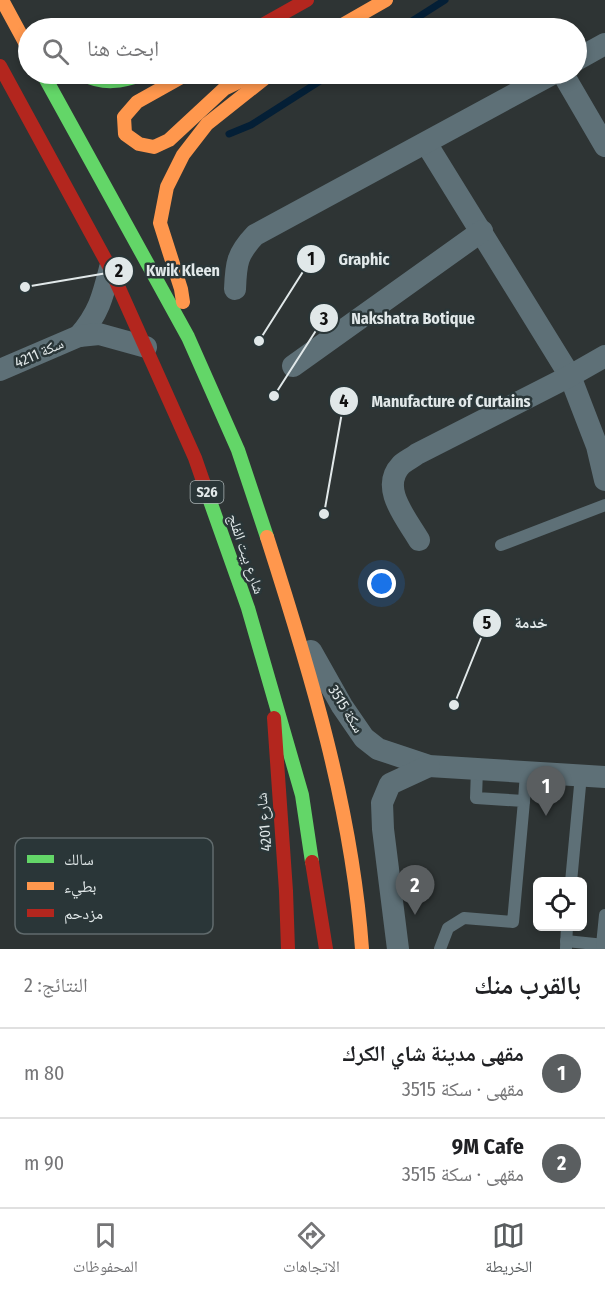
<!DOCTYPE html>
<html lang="ar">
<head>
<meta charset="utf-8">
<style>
  :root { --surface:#fff; --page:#f6f6f6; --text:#202124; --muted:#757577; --line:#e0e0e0; --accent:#5a5e60 }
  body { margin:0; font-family:"Fira Sans Condensed","Noto Naskh Arabic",sans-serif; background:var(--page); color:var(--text); direction:rtl }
  .controls { position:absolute; right:18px; bottom:18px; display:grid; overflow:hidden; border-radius:9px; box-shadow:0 3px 9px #0003 }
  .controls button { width:54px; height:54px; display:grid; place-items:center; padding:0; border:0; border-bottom:2px solid var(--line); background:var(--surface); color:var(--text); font:30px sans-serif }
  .you { position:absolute; left:382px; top:584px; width:21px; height:21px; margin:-15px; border:4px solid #fff; border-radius:50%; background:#1a73e8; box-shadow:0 0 0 9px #1a73e833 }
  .badge { display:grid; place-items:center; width:39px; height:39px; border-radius:50%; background:var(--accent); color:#fff; font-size:20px; font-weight:700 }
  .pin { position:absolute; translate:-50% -50px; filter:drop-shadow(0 2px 3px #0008) }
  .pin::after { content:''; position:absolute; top:32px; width:21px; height:18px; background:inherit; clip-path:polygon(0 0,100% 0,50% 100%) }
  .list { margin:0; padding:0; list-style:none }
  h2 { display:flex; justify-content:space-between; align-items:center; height:78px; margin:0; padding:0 24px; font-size:26px }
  h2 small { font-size:20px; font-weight:400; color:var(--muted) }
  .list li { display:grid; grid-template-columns:39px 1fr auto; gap:18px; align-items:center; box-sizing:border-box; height:90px; padding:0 24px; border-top:2px solid var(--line) }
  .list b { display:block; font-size:22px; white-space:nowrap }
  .list p { margin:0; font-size:20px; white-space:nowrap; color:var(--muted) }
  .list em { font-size:20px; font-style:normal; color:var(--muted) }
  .icon { flex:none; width:33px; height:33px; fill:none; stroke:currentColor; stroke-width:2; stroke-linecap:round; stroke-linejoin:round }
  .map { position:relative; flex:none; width:605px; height:949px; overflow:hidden; direction:ltr }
  .search { position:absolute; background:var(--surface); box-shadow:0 3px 9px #0003; left:18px; right:18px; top:18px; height:66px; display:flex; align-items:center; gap:15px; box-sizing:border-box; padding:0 21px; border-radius:33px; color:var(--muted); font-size:22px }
  .sheet { height:258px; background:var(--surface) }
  nav { display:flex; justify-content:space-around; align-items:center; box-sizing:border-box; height:84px; border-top:2px solid var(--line); background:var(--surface); font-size:16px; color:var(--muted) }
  nav a { display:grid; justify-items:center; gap:3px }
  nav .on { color:var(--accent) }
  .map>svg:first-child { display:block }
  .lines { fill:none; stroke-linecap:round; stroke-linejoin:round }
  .stream { stroke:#041f36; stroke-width:7 }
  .lane { stroke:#5e7077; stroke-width:12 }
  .street { stroke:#5e7077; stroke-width:22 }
  .fast { stroke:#63d668; stroke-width:14 }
  .slow { stroke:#ff974d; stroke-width:14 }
  .jam { stroke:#b3261e; stroke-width:14 }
  .labels { text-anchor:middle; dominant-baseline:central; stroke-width:5; stroke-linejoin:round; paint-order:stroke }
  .shield { fill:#2a3638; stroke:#aab3b4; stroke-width:1.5 }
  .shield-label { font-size:14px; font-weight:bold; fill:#e1e8e9 }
  .street-label { font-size:15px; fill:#e1e8e9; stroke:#2a3638 }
  .key { fill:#2a3638; stroke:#616b6d; stroke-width:1.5 }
  .key-label { font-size:16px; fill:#e1e8e9 }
  .leader { fill:none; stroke:#e1e8e9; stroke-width:2 }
  .callout-dot { fill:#e1e8e9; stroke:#2a3638; stroke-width:2 }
  .mark-label { font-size:18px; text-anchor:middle; font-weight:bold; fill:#111 }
  .callout-label { font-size:16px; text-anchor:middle; font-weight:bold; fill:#e1e8e9; stroke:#2a3638; stroke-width:5; stroke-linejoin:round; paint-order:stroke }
</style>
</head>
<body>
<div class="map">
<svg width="605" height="949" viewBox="0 0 605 949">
  <rect width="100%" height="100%" fill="#2e3434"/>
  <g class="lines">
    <g class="stream">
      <polyline points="401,28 445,0"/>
      <polyline points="229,134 251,125 331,74"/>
    </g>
    <g class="lane">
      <polyline points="501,545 605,505"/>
      <polyline points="524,801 526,772"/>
      <polyline points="571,882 581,775"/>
      <polyline points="566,941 605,945"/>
      <polyline points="602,945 605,915"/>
      <polyline points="566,948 567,926"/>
      <polyline points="440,949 448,928 464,918 513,922 524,801 476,798 477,769"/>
    </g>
    <g class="street">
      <polyline points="576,60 605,44"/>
      <polyline points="563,74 605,146"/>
      <polyline points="426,143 570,376 597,446 605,480"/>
      <path d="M235,289c1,-26 2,-35 20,-54l297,-161"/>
      <path d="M79,336c20,-23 24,-40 31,-68"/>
      <polyline points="293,366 482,231"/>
      <polyline points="0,370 79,336 99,334 146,347"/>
      <path d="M419,540c-12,-21 -40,-52 -18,-75 4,-4 11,-7 16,-11l153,-78 35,-20"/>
      <polyline points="311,651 342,706 364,738 378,749 429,766 605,777"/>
      <polyline points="398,949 383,829 382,803 390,784 429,766"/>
    </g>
    <g class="fast">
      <polyline points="43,74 188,337 238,450 267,537"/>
      <path d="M83,74c20,11 39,8 60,0"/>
      <polyline points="204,484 248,608 302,795 312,862"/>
    </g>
    <g class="slow">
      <polyline points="2,0 28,48"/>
      <polyline points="337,28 386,0"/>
      <polyline points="187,74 137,102 124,117 125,134 139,144 154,147 169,140 224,89 255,74"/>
      <polyline points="183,302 181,289 160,223 167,187 183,155 207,124 270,74"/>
      <path d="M267,537c43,134 85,271 95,412"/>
    </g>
    <g class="jam">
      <polyline points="257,28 307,0"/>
      <polyline points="0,66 110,268 195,458 204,484"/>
      <polyline points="274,718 286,891 288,949"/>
      <polyline points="312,862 326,949"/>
    </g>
  </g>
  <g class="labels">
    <rect class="shield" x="190.5" y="481" width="33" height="22" rx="4.5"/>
    <g class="shield-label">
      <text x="207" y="492">S26</text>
    </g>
    <g class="street-label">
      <text transform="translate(39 353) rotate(-24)">سكة 4211</text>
      <text transform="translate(246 554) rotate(71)">شارع بيت الفلج</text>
      <text transform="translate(346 709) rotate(58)">سكة 3515</text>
      <text transform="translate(264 822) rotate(-95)">شارع 4201</text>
    </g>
  </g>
  <rect x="15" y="838" width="198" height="96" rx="9" class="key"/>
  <rect x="27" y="855" width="27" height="8" fill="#63d668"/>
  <rect x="27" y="882" width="27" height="8" fill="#ff974d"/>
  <rect x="27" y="909" width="27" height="8" fill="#b3261e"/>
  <g class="key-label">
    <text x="64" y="865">سالك</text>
    <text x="64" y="892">بطيء</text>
    <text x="64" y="919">مزدحم</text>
  </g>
  <path class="leader" d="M259 341L311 259M25 287L119 271M274 396L324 318M324 514L344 401M454 705L487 623"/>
  <g class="callout-dot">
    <circle cx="259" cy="341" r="6"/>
    <circle cx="25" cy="287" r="6"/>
    <circle cx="274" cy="396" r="6"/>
    <circle cx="324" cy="514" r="6"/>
    <circle cx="454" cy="705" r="6"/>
    <circle cx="311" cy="259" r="15"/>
    <circle cx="119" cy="271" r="15"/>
    <circle cx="324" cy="318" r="15"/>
    <circle cx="344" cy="401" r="15"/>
    <circle cx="487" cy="623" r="15"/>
  </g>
  <g class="mark-label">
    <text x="311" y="265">1</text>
    <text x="119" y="277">2</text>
    <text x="324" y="325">3</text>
    <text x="344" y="407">4</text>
    <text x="487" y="629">5</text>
  </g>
  <g class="callout-label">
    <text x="364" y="265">Graphic</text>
    <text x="183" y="276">Kwik Kleen</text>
    <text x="413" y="324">Nakshatra Botique</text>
    <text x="451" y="407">Manufacture of Curtains</text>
    <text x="531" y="628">خدمة</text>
  </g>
</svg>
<div class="controls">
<button><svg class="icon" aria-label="locate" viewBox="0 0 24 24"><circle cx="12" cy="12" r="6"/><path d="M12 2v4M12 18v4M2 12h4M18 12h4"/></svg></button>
</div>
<div class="you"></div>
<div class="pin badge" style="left:546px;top:816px">1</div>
<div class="pin badge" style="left:415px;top:915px">2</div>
<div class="search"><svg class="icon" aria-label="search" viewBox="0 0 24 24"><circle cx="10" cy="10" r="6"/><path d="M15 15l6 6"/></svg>ابحث هنا</div>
</div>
<section class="sheet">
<h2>بالقرب منك<small>النتائج: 2</small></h2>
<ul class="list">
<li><span class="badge">1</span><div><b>مقهى مدينة شاي الكرك</b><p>مقهى · سكة 3515</p></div><em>80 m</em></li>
<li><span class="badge">2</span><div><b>9M Cafe</b><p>مقهى · سكة 3515</p></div><em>90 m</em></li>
</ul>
</section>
<nav>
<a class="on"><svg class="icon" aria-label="map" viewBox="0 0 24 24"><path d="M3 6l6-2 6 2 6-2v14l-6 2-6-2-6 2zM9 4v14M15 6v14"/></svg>الخريطة</a>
<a><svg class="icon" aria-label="directions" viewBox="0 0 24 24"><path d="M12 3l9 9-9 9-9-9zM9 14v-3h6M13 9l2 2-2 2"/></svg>الاتجاهات</a>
<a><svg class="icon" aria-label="saved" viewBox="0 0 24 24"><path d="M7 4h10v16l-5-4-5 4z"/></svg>المحفوظات</a>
</nav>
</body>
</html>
